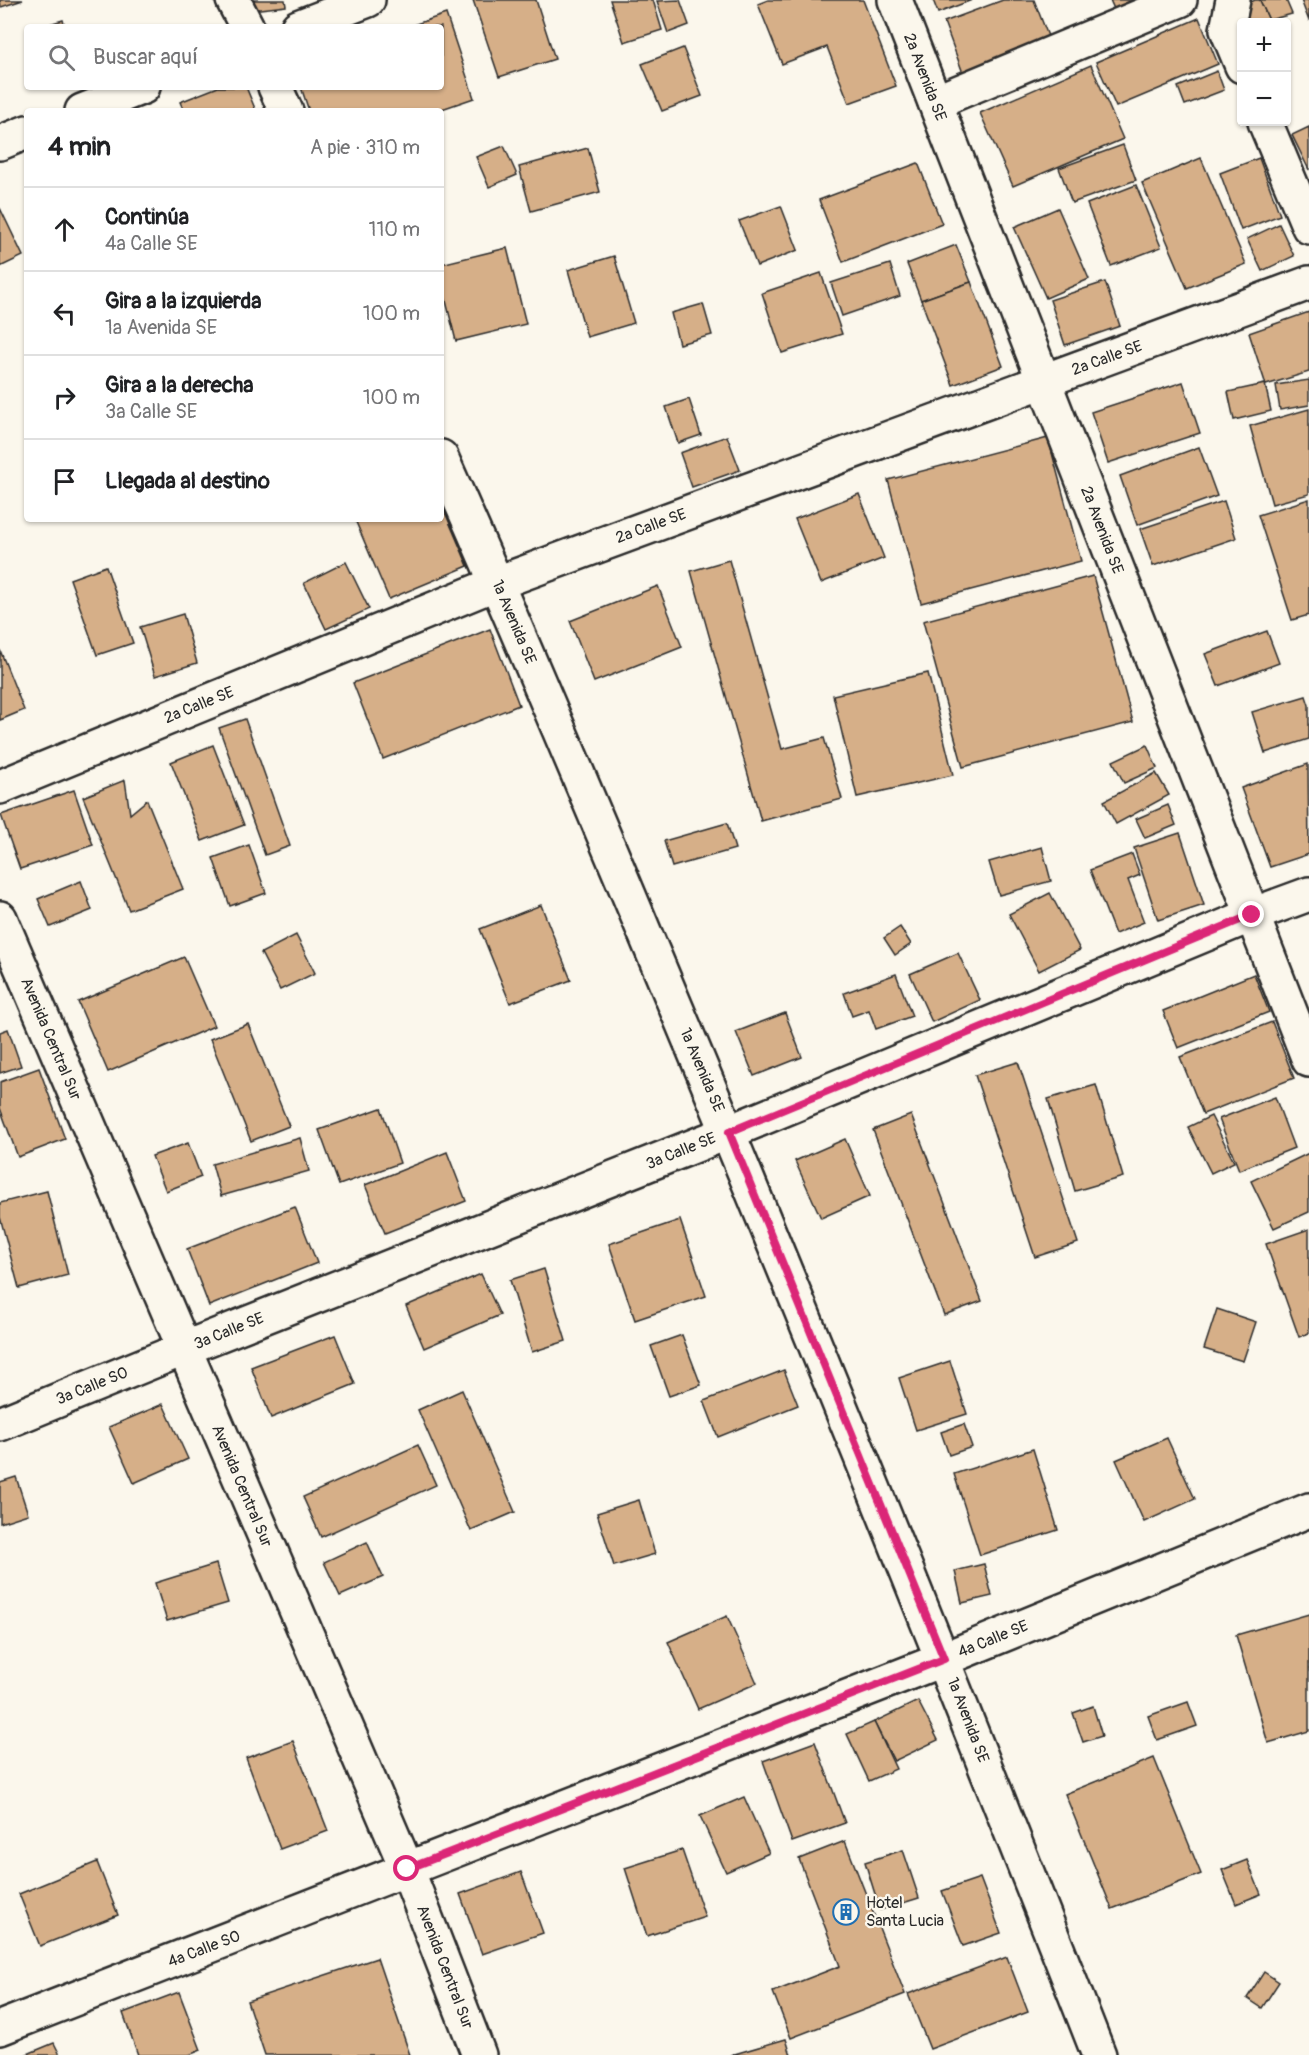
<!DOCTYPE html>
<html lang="es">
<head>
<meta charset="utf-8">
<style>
  :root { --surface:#fff; --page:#f2f2f2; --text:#202124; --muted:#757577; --line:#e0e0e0 }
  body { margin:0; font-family:Pangolin,sans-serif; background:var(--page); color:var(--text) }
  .controls { position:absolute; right:18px; top:18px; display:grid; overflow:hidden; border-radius:6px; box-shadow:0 2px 4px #0004 }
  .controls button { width:54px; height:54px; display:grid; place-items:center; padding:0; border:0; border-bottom:2px solid var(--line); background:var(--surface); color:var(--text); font:30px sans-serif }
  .stop { position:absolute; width:18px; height:18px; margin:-14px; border:4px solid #db2777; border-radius:50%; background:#fff }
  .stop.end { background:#db2777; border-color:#fff; box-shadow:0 2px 6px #0008 }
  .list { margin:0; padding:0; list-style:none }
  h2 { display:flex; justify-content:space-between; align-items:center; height:78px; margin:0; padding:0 24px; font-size:26px }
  h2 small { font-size:20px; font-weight:400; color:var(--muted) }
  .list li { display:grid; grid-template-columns:39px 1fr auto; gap:18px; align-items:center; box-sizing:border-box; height:84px; padding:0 24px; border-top:2px solid var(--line) }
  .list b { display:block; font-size:22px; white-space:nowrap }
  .list p { margin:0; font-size:20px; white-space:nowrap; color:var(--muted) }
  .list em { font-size:20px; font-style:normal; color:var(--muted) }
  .icon { flex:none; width:33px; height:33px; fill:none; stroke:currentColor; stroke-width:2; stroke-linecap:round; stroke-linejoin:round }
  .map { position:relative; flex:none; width:1309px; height:2055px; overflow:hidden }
  .search { position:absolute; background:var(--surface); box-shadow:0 2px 4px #0004; left:24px; top:24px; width:420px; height:66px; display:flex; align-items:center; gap:15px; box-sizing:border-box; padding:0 21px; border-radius:6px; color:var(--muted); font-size:22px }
  .panel { position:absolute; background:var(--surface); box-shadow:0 2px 4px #0004; left:24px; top:108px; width:420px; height:414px; border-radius:6px }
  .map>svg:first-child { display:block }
  .building { fill:#d6af88; stroke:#2b2b2b; stroke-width:1.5 }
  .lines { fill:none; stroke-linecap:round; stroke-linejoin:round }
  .minor-casing { stroke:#2b2b2b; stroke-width:38 }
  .minor { stroke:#fbf7ec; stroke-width:33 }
  .route { stroke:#db2777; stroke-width:8 }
  .labels { text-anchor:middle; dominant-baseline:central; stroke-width:4.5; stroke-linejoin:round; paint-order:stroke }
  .street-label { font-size:16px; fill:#2b2b2b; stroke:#fbf7ec }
  .poi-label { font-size:16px; fill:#2b2b2b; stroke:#fbf7ec; text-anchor:start }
</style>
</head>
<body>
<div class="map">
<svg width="1309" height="2055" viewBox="0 0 1309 2055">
  <rect width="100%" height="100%" fill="#fbf7ec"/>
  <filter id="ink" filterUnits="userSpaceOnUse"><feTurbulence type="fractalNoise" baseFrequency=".0167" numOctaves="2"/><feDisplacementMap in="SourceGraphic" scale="12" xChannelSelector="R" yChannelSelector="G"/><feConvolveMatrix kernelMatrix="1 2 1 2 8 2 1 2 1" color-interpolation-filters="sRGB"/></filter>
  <g filter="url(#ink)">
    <g class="building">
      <polygon points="0,0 23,0 1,7"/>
      <polygon points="251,0 285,0 286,6 252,10"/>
      <polygon points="473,0 536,0 555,59 499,77"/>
      <polygon points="610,0 653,0 662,30 624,42"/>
      <polygon points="680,0 689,25 668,33 657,1"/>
      <polygon points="768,0 863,0 896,86 849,103 827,47 782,64 758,4"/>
      <polygon points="933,0 972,0 938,13"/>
      <polygon points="1003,0 1034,0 1053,49 966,81 944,22"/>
      <polygon points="1110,0 1144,0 1115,11"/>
      <polygon points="1255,0 1260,0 1269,20 1264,22 1242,22 1234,10"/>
      <polygon points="1260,0 1286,0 1292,14 1269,20"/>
      <polygon points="1301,0 1309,0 1309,21"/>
      <polygon points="446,14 474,98 436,111 309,111 301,87 441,87 441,27 407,27"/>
      <polygon points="1199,18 1218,64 1116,107 1096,62"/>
      <polygon points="63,20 65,27 39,27"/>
      <polygon points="683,48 702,96 662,111 642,64"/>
      <polygon points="1091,65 1123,139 1013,186 980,113"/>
      <polygon points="1217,71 1224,90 1185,105 1178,87"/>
      <polygon points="218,87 246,87 256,111 184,111 180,102"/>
      <polygon points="1309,127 1309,170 1292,135"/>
      <polygon points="1123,145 1136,180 1072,203 1059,168"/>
      <polygon points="504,146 517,175 489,187 476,157"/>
      <polygon points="588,148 600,192 531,211 519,167"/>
      <polygon points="1201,158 1246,264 1187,288 1142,183"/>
      <polygon points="1259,158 1280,215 1241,230 1220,173"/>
      <polygon points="918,163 942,224 843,262 819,200"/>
      <polygon points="1136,185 1161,247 1111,266 1087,204"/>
      <polygon points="781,206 798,250 757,266 739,221"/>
      <polygon points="0,208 23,256 0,267"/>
      <polygon points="1058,208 1089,279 1046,298 1014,227"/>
      <polygon points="1279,224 1294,256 1262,271 1247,239"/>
      <polygon points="956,245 971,282 921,300 907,264"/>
      <polygon points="507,248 526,324 456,341 441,281 441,264"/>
      <polygon points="614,256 634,323 587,337 568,270"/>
      <polygon points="890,264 900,296 842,316 831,283"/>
      <polygon points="821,273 842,334 782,353 762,293"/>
      <polygon points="971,282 1003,366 953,385 921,300"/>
      <polygon points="1105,282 1120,326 1065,345 1050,300"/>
      <polygon points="703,304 712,335 679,344 671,313"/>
      <polygon points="1309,312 1309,372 1266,385 1249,333"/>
      <polygon points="1309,380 1309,405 1280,410 1276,385"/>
      <polygon points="1183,382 1200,433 1108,463 1091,412"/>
      <polygon points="1265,384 1271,411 1234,420 1228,392"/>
      <polygon points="689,399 701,435 678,443 666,407"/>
      <polygon points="1309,409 1309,494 1272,504 1250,426"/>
      <polygon points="727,436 740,470 692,487 680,453"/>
      <polygon points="1048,438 1081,561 921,603 888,480"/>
      <polygon points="1199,447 1217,496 1137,525 1120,476"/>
      <polygon points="859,494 884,558 821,583 795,519"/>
      <polygon points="1309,499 1309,615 1292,620 1258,515"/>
      <polygon points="1224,501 1236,538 1153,566 1140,529"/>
      <polygon points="441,503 468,566 389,599 356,522 362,519 441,519"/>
      <polygon points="729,560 782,749 824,738 842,799 761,821 691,571"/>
      <polygon points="346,562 369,609 326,629 304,583"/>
      <polygon points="106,566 133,643 97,655 70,579"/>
      <polygon points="1093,576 1133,722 963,767 923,621"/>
      <polygon points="658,586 682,647 594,682 570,621"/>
      <polygon points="183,614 197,663 155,676 140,627"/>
      <polygon points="490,629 519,705 383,759 353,683"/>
      <polygon points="1267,631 1279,663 1218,686 1205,654"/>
      <polygon points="0,650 24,710 0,720"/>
      <polygon points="928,673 953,775 857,797 833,695"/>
      <polygon points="1306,696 1309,705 1309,739 1265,753 1252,712"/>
      <polygon points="245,719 290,846 265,855 219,728"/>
      <polygon points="213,745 244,825 202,841 171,762"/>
      <polygon points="1147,745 1157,768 1124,783 1113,761"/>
      <polygon points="1308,764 1309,854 1270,867 1241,788"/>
      <polygon points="1156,773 1169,795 1116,824 1104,801"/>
      <polygon points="125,780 130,814 147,800 183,889 129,910 83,797"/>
      <polygon points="74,790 93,845 20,869 1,815"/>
      <polygon points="1168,805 1176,825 1145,838 1136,819"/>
      <polygon points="727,823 735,849 672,867 664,841"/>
      <polygon points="1180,833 1204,905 1158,920 1134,848"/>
      <polygon points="249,845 266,893 230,906 213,858"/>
      <polygon points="1042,847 1051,881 999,895 989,862"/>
      <polygon points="1132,854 1140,875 1128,880 1144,922 1115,934 1090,870"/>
      <polygon points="81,881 92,910 50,927 38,899"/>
      <polygon points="1050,893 1080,950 1039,971 1009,914"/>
      <polygon points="541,905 571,980 510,1003 480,929"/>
      <polygon points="900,927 911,944 895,955 884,938"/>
      <polygon points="296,935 315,973 280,990 261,953"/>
      <polygon points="958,953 980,1000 932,1022 910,974"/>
      <polygon points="184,957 214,1026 108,1072 78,1002"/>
      <polygon points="896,974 912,1016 876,1029 869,1010 852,1016 844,993"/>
      <polygon points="1254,974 1269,1012 1178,1048 1163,1011"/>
      <polygon points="785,1013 802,1057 754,1076 736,1032"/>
      <polygon points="1272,1022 1294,1078 1203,1114 1180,1057"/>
      <polygon points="248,1024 289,1126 251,1141 210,1039"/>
      <polygon points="8,1029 21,1066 0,1073 0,1032"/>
      <polygon points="1018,1062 1078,1243 1035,1257 975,1075"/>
      <polygon points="39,1068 65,1139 18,1157 0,1108 0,1082"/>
      <polygon points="1096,1085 1123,1177 1075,1191 1048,1099"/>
      <polygon points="1275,1097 1294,1148 1239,1170 1219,1119"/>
      <polygon points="381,1108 400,1163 339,1185 319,1130"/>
      <polygon points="911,1115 982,1301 944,1315 873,1130"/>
      <polygon points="1211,1116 1234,1162 1211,1173 1188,1127"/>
      <polygon points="300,1138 309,1171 221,1196 212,1164"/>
      <polygon points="845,1139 870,1196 821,1218 795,1161"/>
      <polygon points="188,1143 201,1177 166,1191 152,1156"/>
      <polygon points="447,1152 466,1201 385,1233 365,1185"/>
      <polygon points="1309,1153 1309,1212 1274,1228 1251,1181"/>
      <polygon points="47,1191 68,1275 19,1288 0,1217 0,1203"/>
      <polygon points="295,1207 317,1263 209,1306 187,1249"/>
      <polygon points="680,1220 706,1296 635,1320 609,1244"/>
      <polygon points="1309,1229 1309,1333 1299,1337 1266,1244"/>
      <polygon points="544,1269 566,1341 532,1352 510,1280"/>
      <polygon points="481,1274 500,1315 424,1348 406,1306"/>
      <polygon points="1217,1309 1256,1322 1243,1361 1204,1349"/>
      <polygon points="335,1335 355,1384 271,1418 251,1367"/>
      <polygon points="682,1335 701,1385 669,1396 651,1346"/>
      <polygon points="950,1361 967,1414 916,1430 899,1378"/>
      <polygon points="784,1370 798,1405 718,1437 704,1401"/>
      <polygon points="462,1390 515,1512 471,1531 418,1410"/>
      <polygon points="163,1404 188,1459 134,1483 109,1427"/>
      <polygon points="964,1424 972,1447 949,1455 941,1432"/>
      <polygon points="1167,1438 1195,1499 1144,1522 1116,1460"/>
      <polygon points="418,1445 436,1485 321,1537 303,1497"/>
      <polygon points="1033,1449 1058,1530 980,1555 954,1474"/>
      <polygon points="16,1477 28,1514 0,1523 0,1482"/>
      <polygon points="639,1500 655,1554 614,1566 597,1513"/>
      <polygon points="367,1542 383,1577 340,1596 324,1562"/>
      <polygon points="216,1564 228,1603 167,1621 155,1583"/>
      <polygon points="984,1564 992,1596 962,1603 955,1571"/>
      <polygon points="1309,1614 1309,1731 1268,1743 1236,1635"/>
      <polygon points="727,1616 757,1683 698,1709 668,1642"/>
      <polygon points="918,1701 938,1740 894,1761 874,1722"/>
      <polygon points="1188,1702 1197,1726 1157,1740 1148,1716"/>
      <polygon points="1093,1706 1102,1736 1083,1742 1073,1713"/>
      <polygon points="874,1722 896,1769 869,1781 847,1734"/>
      <polygon points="293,1741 328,1831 280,1849 246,1758"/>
      <polygon points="815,1742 845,1823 792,1842 763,1761"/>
      <polygon points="1154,1758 1201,1874 1112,1909 1065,1794"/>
      <polygon points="744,1797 769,1853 726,1872 700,1816"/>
      <polygon points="845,1841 905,1994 791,2038 773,1992 840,1966 799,1859"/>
      <polygon points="682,1850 705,1917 647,1936 625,1868"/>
      <polygon points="903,1850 919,1898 880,1910 865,1862"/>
      <polygon points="1247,1860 1261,1894 1236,1904 1222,1870"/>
      <polygon points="97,1862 118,1915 40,1946 19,1894"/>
      <polygon points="521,1872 543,1933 482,1954 460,1894"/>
      <polygon points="980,1878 1001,1933 963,1946 942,1891"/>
      <polygon points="1007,1957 1028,2012 930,2049 908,1994"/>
      <polygon points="377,1958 410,2055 265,2055 247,2001"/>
      <polygon points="1264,1972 1279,1982 1262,2008 1247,1998"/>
      <polygon points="179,1992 201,2050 189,2055 138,2055 123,2013"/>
      <polygon points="786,2039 791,2055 731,2055"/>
      <polygon points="54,2043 60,2055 25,2055"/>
    </g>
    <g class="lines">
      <g class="minor-casing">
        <g id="minor">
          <polyline points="233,0 247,27"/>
          <polyline points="895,0 1309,1060"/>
          <polyline points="1233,0 1227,30 1242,66"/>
          <polyline points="298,27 368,0"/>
          <polyline points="275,87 286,111"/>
          <polyline points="935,102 1180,0"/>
          <polyline points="82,111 143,87"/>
          <polyline points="1265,122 1309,227"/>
          <polyline points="0,143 27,132"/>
          <path d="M441,457c71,159 138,319 205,479 156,371 306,744 453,1119"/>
          <polyline points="0,787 497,583 1309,283"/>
          <polyline points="0,918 407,1869 479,2055"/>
          <polyline points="0,1424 183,1349 729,1132 1252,915 1309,894"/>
          <polyline points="0,2028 944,1659 1309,1510"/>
        </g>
      </g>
      <use href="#minor" class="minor"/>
    </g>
  </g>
  <g class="lines" filter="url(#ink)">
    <polyline class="route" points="407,1869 944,1659 729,1132 1252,915"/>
  </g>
  <defs>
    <g id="building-ring" transform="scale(1.35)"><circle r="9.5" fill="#fbf7ec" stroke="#1f6fb2" stroke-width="1.5"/><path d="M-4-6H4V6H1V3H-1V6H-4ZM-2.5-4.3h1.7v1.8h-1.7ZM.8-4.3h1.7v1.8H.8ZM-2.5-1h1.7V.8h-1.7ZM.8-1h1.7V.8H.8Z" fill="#1f6fb2"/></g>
  </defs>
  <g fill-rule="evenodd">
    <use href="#building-ring" x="846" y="1912"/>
  </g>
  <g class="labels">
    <g class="street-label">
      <text transform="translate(925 77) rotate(69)">2a Avenida SE</text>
      <text transform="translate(1107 358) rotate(-20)">2a Calle SE</text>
      <text transform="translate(651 526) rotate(-20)">2a Calle SE</text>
      <text transform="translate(1102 530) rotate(69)">2a Avenida SE</text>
      <text transform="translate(514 622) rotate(67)">1a Avenida SE</text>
      <text transform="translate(199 705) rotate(-22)">2a Calle SE</text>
      <text transform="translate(51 1039) rotate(67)">Avenida Central Sur</text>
      <text transform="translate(702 1070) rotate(67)">1a Avenida SE</text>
      <text transform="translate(681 1151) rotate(-22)">3a Calle SE</text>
      <text transform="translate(229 1331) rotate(-22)">3a Calle SE</text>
      <text transform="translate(92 1386) rotate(-22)">3a Calle SO</text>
      <text transform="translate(242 1486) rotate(67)">Avenida Central Sur</text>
      <text transform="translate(993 1639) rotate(-22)">4a Calle SE</text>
      <text transform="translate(968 1720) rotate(69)">1a Avenida SE</text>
      <text transform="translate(204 1949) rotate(-21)">4a Calle SO</text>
      <text transform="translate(445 1967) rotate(69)">Avenida Central Sur</text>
    </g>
    <g class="poi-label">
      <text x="866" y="1903">Hotel<tspan x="866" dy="18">Santa Lucia</tspan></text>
    </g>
  </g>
</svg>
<div class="controls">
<button>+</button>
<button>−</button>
</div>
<div class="stop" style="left:407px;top:1869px"></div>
<div class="stop end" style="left:1252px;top:915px"></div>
<div class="search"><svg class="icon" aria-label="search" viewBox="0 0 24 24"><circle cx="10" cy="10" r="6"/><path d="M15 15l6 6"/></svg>Buscar aquí</div>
<section class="panel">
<h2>4 min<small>A pie · 310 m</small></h2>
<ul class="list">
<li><svg class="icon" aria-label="ahead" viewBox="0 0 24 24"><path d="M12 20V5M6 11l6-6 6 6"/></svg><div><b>Continúa</b><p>4a Calle SE</p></div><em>110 m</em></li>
<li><svg class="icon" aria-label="left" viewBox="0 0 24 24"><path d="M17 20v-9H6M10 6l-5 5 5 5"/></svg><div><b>Gira a la izquierda</b><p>1a Avenida SE</p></div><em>100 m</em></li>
<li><svg class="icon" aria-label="right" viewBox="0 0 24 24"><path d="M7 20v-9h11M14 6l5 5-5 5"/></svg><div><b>Gira a la derecha</b><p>3a Calle SE</p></div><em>100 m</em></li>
<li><svg class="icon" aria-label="arrive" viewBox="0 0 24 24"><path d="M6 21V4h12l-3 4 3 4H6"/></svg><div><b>Llegada al destino</b></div></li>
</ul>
</section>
</div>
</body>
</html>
